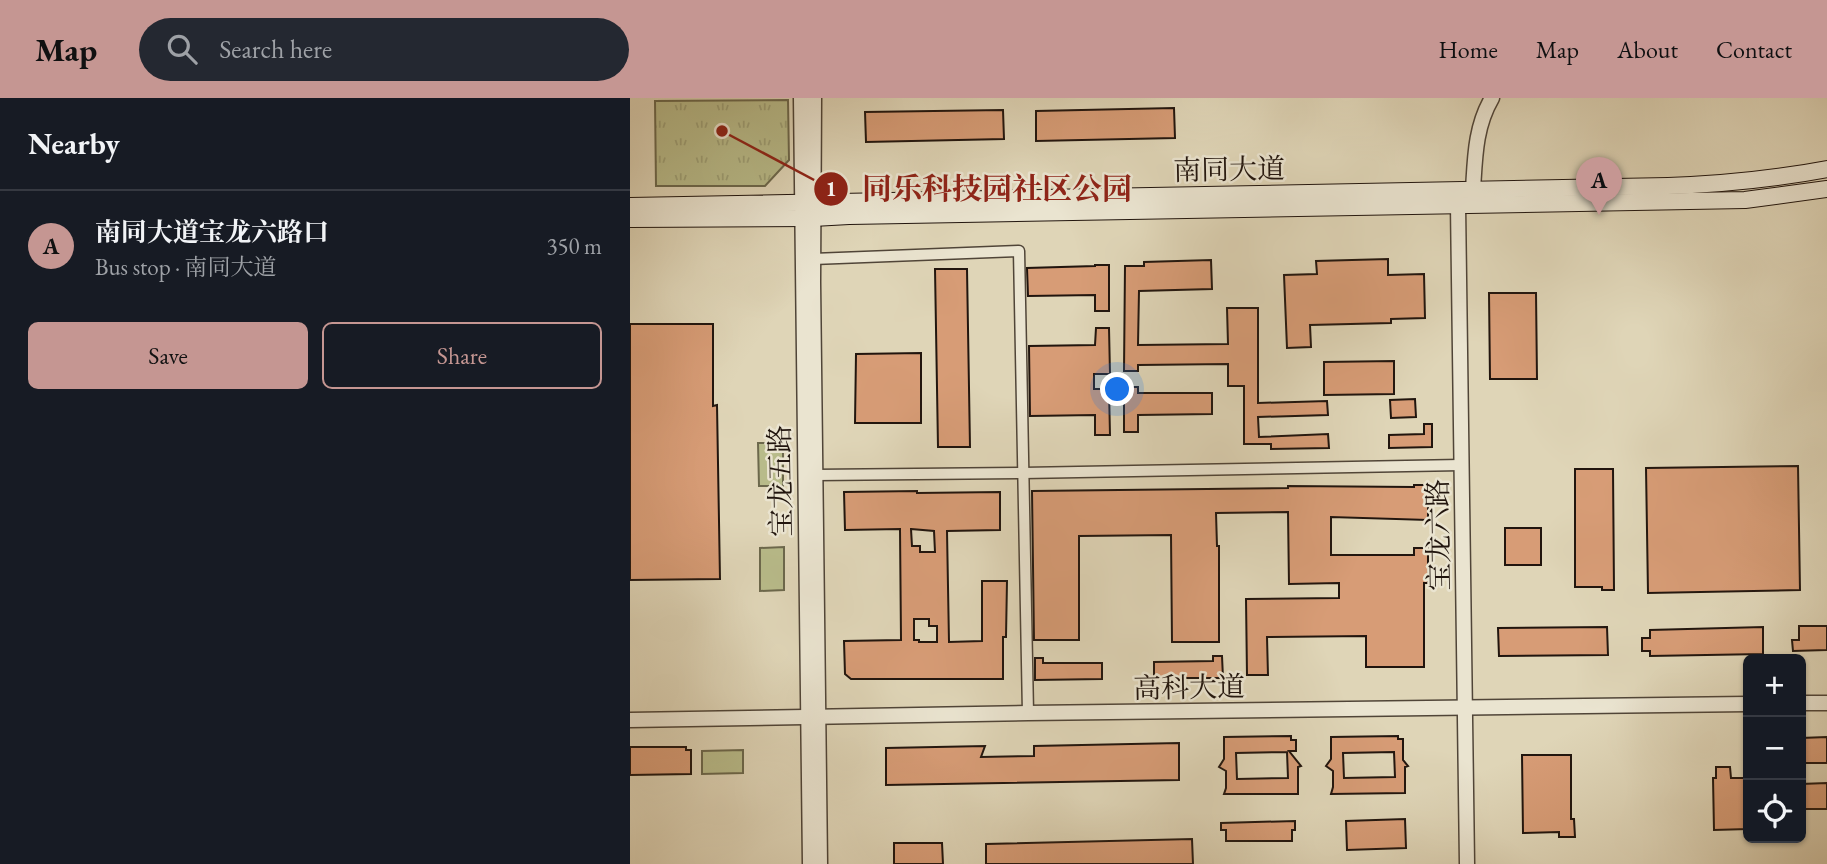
<!DOCTYPE html>
<html lang="en">
<head>
<meta charset="utf-8">
<style>
  :root { --surface:#171b24; --page:#242831; --text:#f1f3f6; --muted:#9ea1a6; --line:#363941; --accent:#c59692 }
  body { margin:0; font-family:"EB Garamond","Noto Serif SC",serif; background:var(--page); color:var(--text) }
  .controls { position:absolute; right:21px; bottom:21px; display:grid; overflow:hidden; border-radius:10px; box-shadow:0 2px 5px #0004 }
  .controls button { width:63px; height:63px; display:grid; place-items:center; padding:0; border:0; border-bottom:2px solid var(--line); background:var(--surface); color:var(--text); font:35px sans-serif }
  .you { position:absolute; left:488px; top:292px; width:24px; height:24px; margin:-18px; border:5px solid #fff; border-radius:50%; background:#1a73e8; box-shadow:0 0 0 10px #1a73e833 }
  .badge { display:grid; place-items:center; width:46px; height:46px; border-radius:50%; background:var(--accent); color:#111; font-size:23px; font-weight:700 }
  .pin { position:absolute; translate:-50% -58px; filter:drop-shadow(0 2px 4px #0008) }
  .pin::after { content:''; position:absolute; top:37px; width:24px; height:21px; background:inherit; clip-path:polygon(0 0,100% 0,50% 100%) }
  .list { margin:0; padding:0; list-style:none }
  h2 { display:flex; justify-content:space-between; align-items:center; height:91px; margin:0; padding:0 28px; font-size:30px }
  h2 small { font-size:23px; font-weight:400; color:var(--muted) }
  .list li { display:grid; grid-template-columns:46px 1fr auto; gap:21px; align-items:center; box-sizing:border-box; height:112px; padding:0 28px; border-top:2px solid var(--line) }
  .list b { display:block; font-size:26px; white-space:nowrap }
  .list p { margin:0; font-size:23px; white-space:nowrap; color:var(--muted) }
  .list em { font-size:23px; font-style:normal; color:var(--muted) }
  .actions { display:flex; gap:14px; padding:21px 28px }
  .actions a { flex:1; padding:16px 0; border:2px solid var(--accent); border-radius:10px; text-align:center; font-size:24px; color:var(--accent) }
  .actions .main { background:var(--accent); color:#111 }
  .icon { flex:none; width:38px; height:38px; fill:none; stroke:currentColor; stroke-width:2; stroke-linecap:round; stroke-linejoin:round }
  .map { position:relative; flex:none; width:1197px; height:766px; overflow:hidden }
  header { display:flex; align-items:center; gap:42px; box-sizing:border-box; height:98px; padding:0 35px; background:var(--accent); color:#111 }
  header strong { font-size:33px }
  nav { display:flex; gap:38px; margin-inline-start:auto; font-size:24px }
  .search { width:490px; height:63px; background:var(--page); display:flex; align-items:center; gap:18px; box-sizing:border-box; padding:0 24px; border-radius:38px; color:var(--muted); font-size:26px }
  main { display:flex }
  aside { flex:1; background:var(--surface) }
  .map>svg:first-child { display:block }
  .grass { fill:url(#grass-tufts); stroke:#6c684c; stroke-width:2 }
  .pitch { fill:#b8bb8a; stroke:#6c684c; stroke-width:2 }
  .building { fill:#d79c76; stroke:#21150e; stroke-width:2; fill-rule:evenodd }
  .lines { fill:none; stroke-linecap:round; stroke-linejoin:round }
  .minor-casing { stroke:#504538; stroke-width:13 }
  .tertiary-casing { stroke:#504538; stroke-width:17 }
  .secondary-casing { stroke:#21150e; stroke-width:18 }
  .minor { stroke:#eae4d0; stroke-width:10 }
  .tertiary { stroke:#eae4d0; stroke-width:14 }
  .secondary { stroke:#eae4d0; stroke-width:16 }
  .labels { text-anchor:middle; dominant-baseline:central; stroke-width:5; stroke-linejoin:round; paint-order:stroke }
  .street-label { font-size:28px; fill:#21150e; stroke:#eae4d0 }
  .leader { fill:none; stroke:#8f2418; stroke-width:2.5 }
  .callout-dot { fill:#8f2418; stroke:#eae4d0; stroke-width:2.5 }
  .mark-label { font-size:21px; text-anchor:middle; font-weight:bold; fill:#fff }
  .callout-label { font-size:30px; text-anchor:middle; font-weight:bold; fill:#8f2418; stroke:#eae4d0; stroke-width:5; stroke-linejoin:round; paint-order:stroke }
</style>
</head>
<body>
<header>
<strong>Map</strong>
<div class="search"><svg class="icon" aria-label="search" viewBox="0 0 24 24"><circle cx="10" cy="10" r="6"/><path d="M15 15l6 6"/></svg>Search here</div>
<nav><a>Home</a><a>Map</a><a>About</a><a>Contact</a></nav>
</header>
<main>
<aside>
<h2>Nearby<small></small></h2>
<ul class="list">
<li><span class="badge">A</span><div><b>南同大道宝龙六路口</b><p>Bus stop · 南同大道</p></div><em>350 m</em></li>
</ul>
<div class="actions"><a class="main">Save</a><a>Share</a></div>
</aside>
<div class="map">
<svg width="1197" height="766" viewBox="0 0 1197 766">
  <defs>
    <pattern id="grass-tufts" width="24" height="20" patternUnits="userSpaceOnUse" patternTransform="scale(1.75)"><rect width="24" height="20" fill="#b8bb8a"/><path d="M3 7l-1-3M5 7V3M7 7l1-3M15 17l-1-3M17 17v-4M19 17l1-3" fill="none" stroke="#9ea076"/></pattern>
  </defs>
  <rect width="100%" height="100%" fill="#dfd5b7"/>
  <filter id="stains"><feTurbulence type="fractalNoise" baseFrequency=".00286" numOctaves="4"/><feColorMatrix values="0 0 0 0 .2 0 0 0 0 .09 0 0 0 0 .02 0 0 0 .5 -.17"/></filter>
  <radialGradient id="worn" r=".72"><stop offset=".6" stop-color="#630" stop-opacity="0"/><stop offset="1" stop-color="#630" stop-opacity=".3"/></radialGradient>
  <polygon class="grass" points="158,2 159,62 135,88 26,88 25,3"/>
  <g class="pitch">
    <polygon points="128,345 153,345 153,388 129,388"/>
    <polygon points="154,449 154,492 130,493 130,450"/>
    <polygon points="113,652 113,675 72,676 72,653"/>
  </g>
  <g class="building">
    <polygon points="544,10 545,40 406,43 406,13"/>
    <polygon points="373,12 374,41 236,44 235,14"/>
    <polygon points="758,161 758,177 794,176 795,220 761,221 761,225 680,227 681,249 657,250 654,177 687,176 686,163"/>
    <polygon points="581,162 582,191 509,193 508,247 598,246 597,210 628,210 628,305 697,303 698,317 628,319 629,339 698,336 699,350 641,351 641,346 614,346 614,288 598,288 598,266 508,267 508,273 494,273 495,168 514,168 514,164"/>
    <polygon points="465,167 479,167 479,213 465,213 465,197 398,198 397,170 465,168"/>
    <polygon points="305,171 337,171 340,349 308,349"/>
    <polygon points="859,195 906,195 907,281 860,281"/>
    <polygon points="0,226 83,226 83,308 87,307 90,481 0,482"/>
    <polygon points="466,230 479,230 480,276 464,276 464,291 479,291 480,337 465,337 465,317 400,318 399,248 465,247"/>
    <polygon points="291,255 291,325 225,325 226,256"/>
    <polygon points="764,263 764,296 694,297 694,264"/>
    <polygon points="494,289 508,289 508,295 582,295 582,316 508,317 508,334 494,334"/>
    <polygon points="785,301 786,319 761,320 760,302"/>
    <polygon points="794,326 802,326 802,349 759,350 759,337 794,336"/>
    <polygon points="1168,368 1170,492 1018,495 1016,370"/>
    <polygon points="945,371 983,371 984,492 972,492 972,489 945,489"/>
    <polygon points="784,387 798,387 798,422 701,419 701,457 784,457 784,450 798,450 798,485 794,485 794,569 736,569 736,538 637,539 638,577 617,577 616,501 709,500 709,485 659,486 658,414 586,415 587,448 589,448 589,544 542,544 541,437 449,438 449,542 404,542 402,393 658,390 658,388 784,389"/>
    <path d="M287,393v2l83,-1v38l-53,1 2,111 33,-1v-60h25l-1,56h-3v42h-152l-6,-5 -1,-33 57,-1 -1,-111 -55,1 -1,-38zM281,431l23,2 1,21h-15v-6h-8zM284,521h15v7h8v16h-18v-2h-5z"/>
    <rect x="875" y="430" width="36" height="37"/>
    <polygon points="1169,528 1197,528 1197,552 1163,553 1162,542 1169,542"/>
    <polygon points="977,529 978,557 869,558 868,530"/>
    <polygon points="1133,529 1133,556 1020,558 1020,553 1012,553 1012,540 1020,540 1020,532"/>
    <polygon points="583,558 592,558 593,580 524,580 524,564 583,563"/>
    <polygon points="405,560 413,560 413,565 472,565 472,581 405,582"/>
    <path d="M661,638v4h5v11h-7l12,15 -3,1v27h-74l2,-6v-17l-7,-4 5,-8v-22zM657,654l1,26 -51,1 -1,-26z"/>
    <path d="M768,638v3h5v21l5,6 -3,1v26l-74,1 2,-7v-16l-7,-5 5,-7v-22zM764,654l1,25 -51,1 -1,-25z"/>
    <polygon points="1197,639 1197,665 1171,665 1171,640"/>
    <polygon points="549,645 549,682 256,687 256,650 355,648 351,659 404,658 404,648"/>
    <polygon points="0,649 56,649 56,652 61,652 61,676 0,677"/>
    <polygon points="892,657 941,657 941,721 944,721 945,739 929,739 929,734 893,735"/>
    <polygon points="1086,669 1100,669 1101,680 1118,680 1118,731 1084,732 1083,680 1086,680"/>
    <polygon points="1197,685 1197,711 1171,711 1171,686"/>
    <polygon points="775,721 776,750 717,752 716,723"/>
    <polygon points="665,723 665,732 662,732 662,743 596,743 596,732 591,732 591,725"/>
    <polygon points="562,741 563,766 356,766 356,746"/>
    <polygon points="264,745 312,745 313,766 264,766"/>
  </g>
  <g class="lines">
    <g class="minor-casing">
      <g id="minor">
        <polyline points="183,161 389,153 398,615"/>
        <polyline points="185,377 393,375 831,367"/>
      </g>
    </g>
    <g class="tertiary-casing">
      <g id="tertiary">
        <polyline points="171,0 180,766"/>
        <polyline points="184,0 183,184 190,766"/>
        <path d="M843,92c2,-32 2,-63 19,-92"/>
        <polyline points="828,107 837,766"/>
        <polyline points="1171,605 1197,605"/>
        <polyline points="0,622 398,615 1118,606"/>
      </g>
    </g>
    <g class="secondary-casing">
      <g id="secondary">
        <path d="M0,108l1038,-20c54,-2 106,-7 159,-17"/>
        <polyline points="0,121 183,120 219,118 1115,102 1197,91"/>
      </g>
    </g>
    <use href="#minor" class="minor"/>
    <use href="#tertiary" class="tertiary"/>
    <use href="#secondary" class="secondary"/>
  </g>
  <g class="labels">
    <g class="street-label">
      <text transform="translate(599 71) rotate(-1)">南同大道</text>
      <text transform="translate(150 383) rotate(-91)">宝龙五路</text>
      <text transform="translate(808 437) rotate(-91)">宝龙六路</text>
      <text transform="translate(559 589) rotate(-1)">高科大道</text>
    </g>
  </g>
  <path class="leader" d="M92 33L201 91"/>
  <g class="callout-dot">
    <circle cx="92" cy="33" r="7"/>
    <circle cx="201" cy="91" r="18"/>
  </g>
  <g class="mark-label">
    <text x="201" y="98">1</text>
  </g>
  <g class="callout-label">
    <text x="367" y="101">同乐科技园社区公园</text>
  </g>
  <rect width="100%" height="100%" filter="url(#stains)"/>
  <rect width="100%" height="100%" fill="url(#worn)"/>
</svg>
<div class="controls">
<button>+</button>
<button>−</button>
<button><svg class="icon" aria-label="locate" viewBox="0 0 24 24"><circle cx="12" cy="12" r="6"/><path d="M12 2v4M12 18v4M2 12h4M18 12h4"/></svg></button>
</div>
<div class="you"></div>
<div class="pin badge" style="left:969px;top:117px">A</div>
</div>
</main>
</body>
</html>
